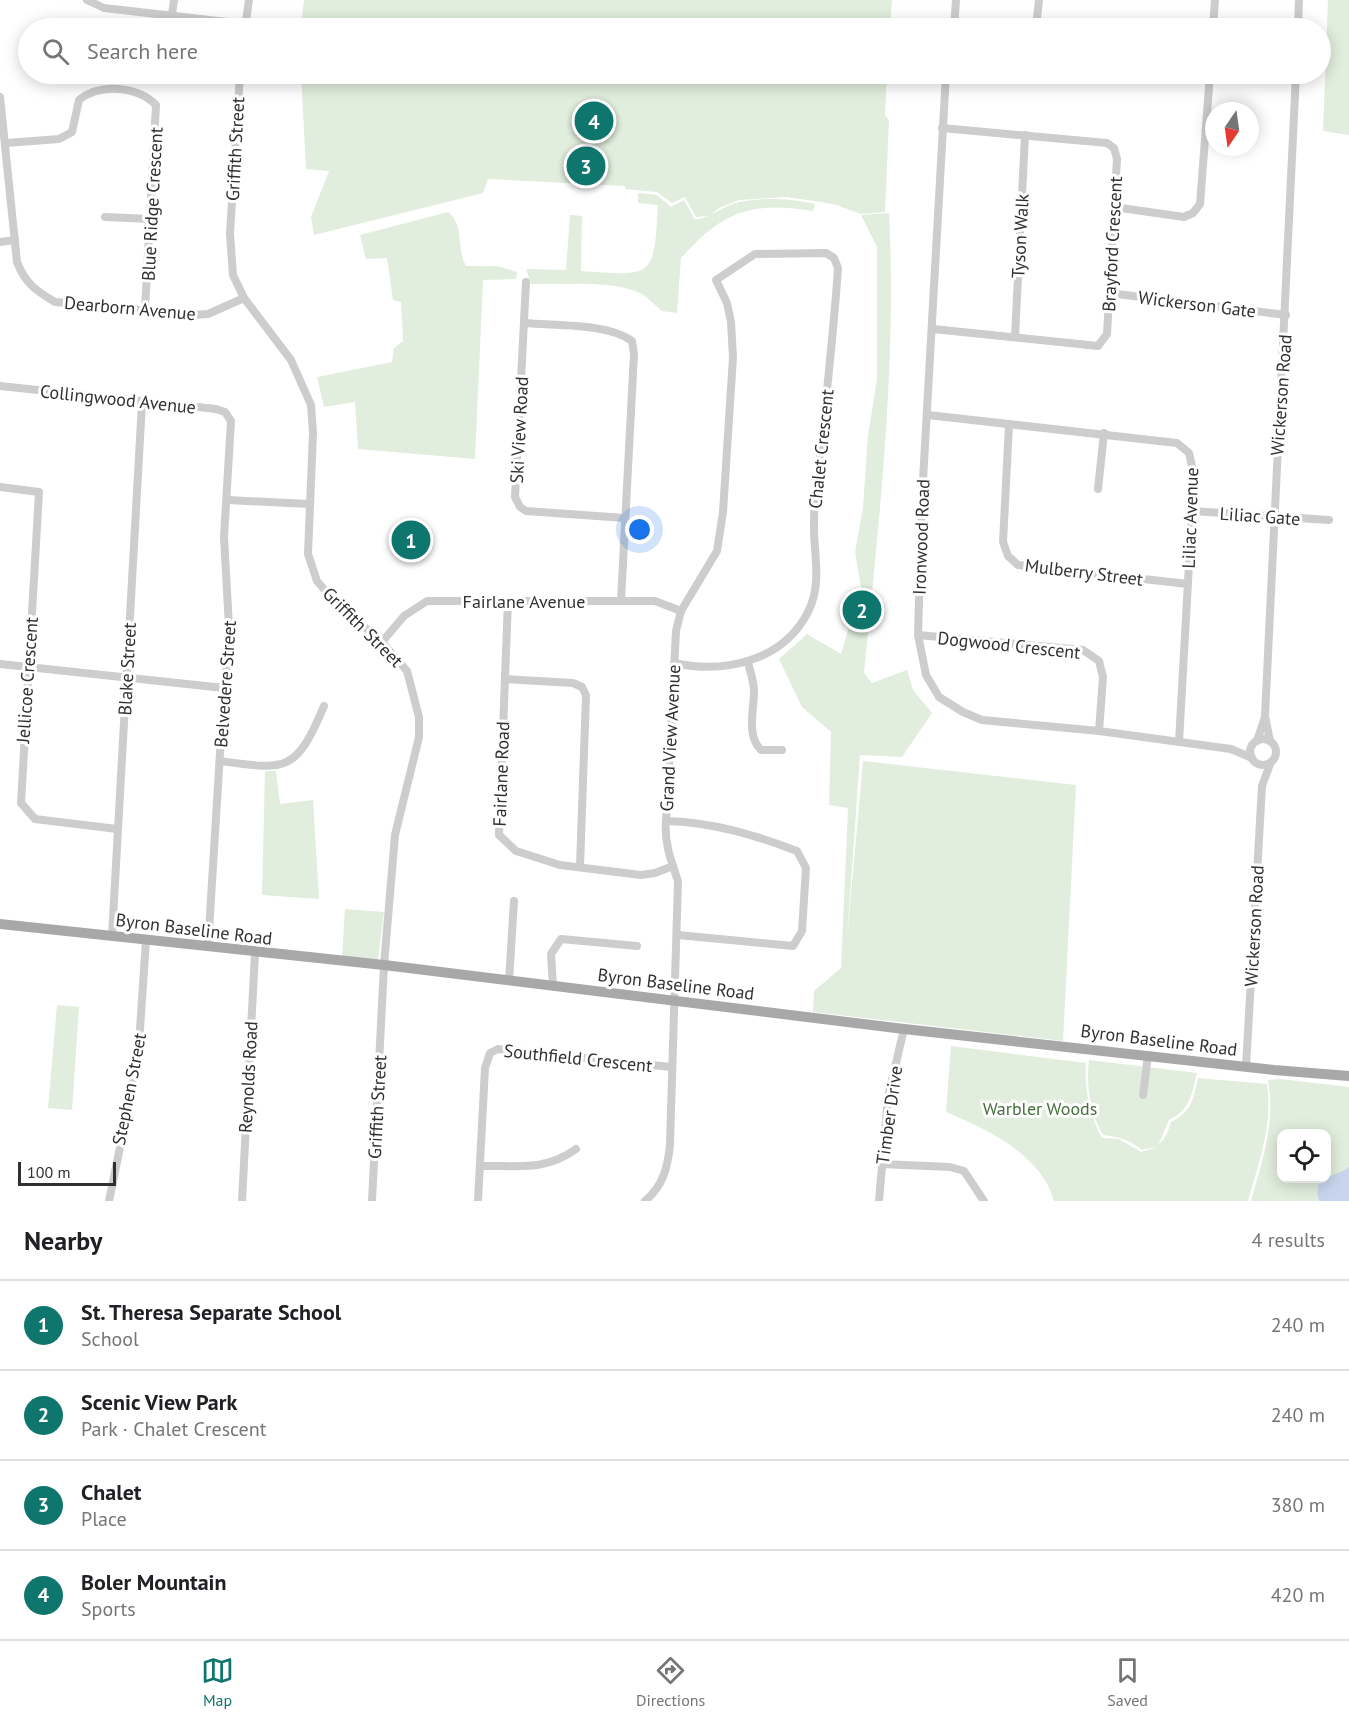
<!DOCTYPE html>
<html lang="en">
<head>
<meta charset="utf-8">
<style>
  :root { --surface:#fff; --page:#f2f2f2; --text:#202124; --muted:#757577; --line:#e0e0e0; --accent:#0f766e }
  body { margin:0; font-family:"PT Sans",sans-serif; background:var(--page); color:var(--text) }
  .controls { position:absolute; right:18px; bottom:18px; display:grid; overflow:hidden; border-radius:12px; box-shadow:0 3px 15px #0003 }
  .controls button { width:54px; height:54px; display:grid; place-items:center; padding:0; border:0; border-bottom:2px solid var(--line); background:var(--surface); color:var(--text); font:30px sans-serif }
  .compass { position:absolute; left:1205px; top:102px; width:54px; height:54px; border-radius:50%; background:var(--surface); box-shadow:0 3px 15px #0003; rotate:193deg }
  .scale { position:absolute; left:18px; bottom:15px; width:98px; box-sizing:border-box; padding-left:6px; border:3px solid #303030; border-top:0; font-size:16px; line-height:21px; white-space:nowrap; color:#303030; -webkit-text-stroke:4px #fff; paint-order:stroke }
  .you { position:absolute; left:640px; top:530px; width:21px; height:21px; margin:-15px; border:4px solid #fff; border-radius:50%; background:#1a73e8; box-shadow:0 0 0 9px #1a73e833 }
  .badge { display:grid; place-items:center; width:39px; height:39px; border-radius:50%; background:var(--accent); color:#fff; font-size:20px; font-weight:700 }
  .pin { position:absolute; translate:-50% -50%; border:3px solid #fff; box-shadow:0 2px 6px #0006 }
  .list { margin:0; padding:0; list-style:none }
  h2 { display:flex; justify-content:space-between; align-items:center; height:78px; margin:0; padding:0 24px; font-size:26px }
  h2 small { font-size:20px; font-weight:400; color:var(--muted) }
  .list li { display:grid; grid-template-columns:39px 1fr auto; gap:18px; align-items:center; box-sizing:border-box; height:90px; padding:0 24px; border-top:2px solid var(--line) }
  .list b { display:block; font-size:22px; white-space:nowrap }
  .list p { margin:0; font-size:20px; white-space:nowrap; color:var(--muted) }
  .list em { font-size:20px; font-style:normal; color:var(--muted) }
  .icon { flex:none; width:33px; height:33px; fill:none; stroke:currentColor; stroke-width:2; stroke-linecap:round; stroke-linejoin:round }
  .map { position:relative; flex:none; width:1349px; height:1201px; overflow:hidden }
  .search { position:absolute; background:var(--surface); box-shadow:0 3px 15px #0003; left:18px; right:18px; top:18px; height:66px; display:flex; align-items:center; gap:15px; box-sizing:border-box; padding:0 21px; border-radius:33px; color:var(--muted); font-size:22px }
  .sheet { height:438px; background:var(--surface) }
  nav { display:flex; justify-content:space-around; align-items:center; box-sizing:border-box; height:84px; border-top:2px solid var(--line); background:var(--surface); font-size:16px; color:var(--muted) }
  nav a { display:grid; justify-items:center; gap:3px }
  nav .on { color:var(--accent) }
  .map>svg:first-child { display:block }
  .green { fill:#e1eddd; fill-rule:evenodd }
  .water { fill:#c9d5ee }
  .lines { fill:none; stroke-linecap:round; stroke-linejoin:round }
  .minor { stroke:#cdcdcd; stroke-width:8 }
  .major { stroke:#a8a8a8; stroke-width:10 }
  .labels { text-anchor:middle; dominant-baseline:central; stroke-width:6; stroke-linejoin:round; paint-order:stroke }
  .street-label { font-size:18px; fill:#303030; stroke:#fff }
  .park-label { font-size:18px; fill:#446e3b; stroke:#fff }
</style>
</head>
<body>
<div class="map">
<svg width="1349" height="1201" viewBox="0 0 1349 1201">
  <rect width="100%" height="100%" fill="#fff"/>
  <g class="green">
    <polygon points="304,0 892,0 890,28 301,28"/>
    <polygon points="1328,0 1349,0 1349,135 1323,131"/>
    <polygon points="301,74 887,74 885,115 889,120 885,212 861,214 833,204 787,197 739,200 719,208 709,216 696,217 685,197 672,203 657,192 625,189 625,186 488,179 483,193 314,235 311,217 329,171 306,169"/>
    <path d="M638,193l19,2 14,12 13,-7 11,20c17,-3 28,-14 44,-18 25,-5 52,-3 76,2l-2,7c-62,-10 -90,0 -132,47l-4,55 -15,-2c-9,-7 -15,-16 -27,-20 -32,-11 -70,-6 -104,-7l-5,-15 40,1 4,-55 12,1 -1,55c72,5 73,8 77,-66l-20,-2z"/>
    <path d="M448,212c17,13 8,36 18,54h31l20,6 -1,7 -33,1 -8,179 -117,-10 -3,-47 -31,5 -7,-30 75,-15 2,-14 9,-7 -2,-39 -8,-2 -6,-42 -21,1 -6,-24z"/>
    <path d="M889,213c8,153 -10,307 -25,460l8,10 35,-13 6,20 19,23 -30,44 -42,-2 -13,184 16,-178 213,24 -13,256 -250,-29 1,-21 27,-23 7,-160 -19,-3 2,-73 -29,-25 -23,-48 28,-25 34,20 20,-67 -6,-35 8,-44 5,-73 9,-56v-132l-16,-32z"/>
    <polygon points="265,771 276,771 280,804 313,800 319,899 262,895"/>
    <polygon points="345,909 384,912 378,959 342,957"/>
    <polygon points="57,1005 79,1007 72,1110 48,1108"/>
    <path d="M951,1046l135,17c-2,26 4,52 16,75l17,1 22,13c20,-5 24,-11 30,-30 21,-11 22,-22 27,-44l69,6c6,41 -8,78 -19,117h-194c-12,-46 -67,-72 -108,-89z"/>
    <path d="M1089,1060l108,13c-6,23 -6,36 -28,47l-11,26 -16,4c-12,-10 -23,-13 -39,-15 -13,-22 -17,-49 -14,-75z"/>
    <path d="M1280,1079l69,8v114h-98c11,-41 25,-78 17,-121zM1282,1134h44v44h-44z"/>
  </g>
  <path class="water" d="M1349,1167v34h-30c-8,-28 16,-22 30,-34z"/>
  <g class="lines">
    <g class="minor">
      <polyline points="87,0 104,8 245,24"/>
      <polyline points="172,14 174,0"/>
      <polyline points="245,28 249,0"/>
      <polyline points="954,28 956,0"/>
      <polyline points="1036,28 1039,0"/>
      <polyline points="1213,28 1215,0"/>
      <polyline points="1298,28 1299,0"/>
      <polyline points="240,74 230,234 233,275 244,298 291,360 311,405 313,433 308,554 317,581 335,602 382,642 407,671 419,717 419,737 395,835 384,965 372,1201"/>
      <polyline points="946,74 922,498 918,635 926,675 939,697 963,712 982,720 1099,731 1231,749 1252,758"/>
      <path d="M0,97l17,165c8,21 19,29 38,40l139,13 14,-1 36,-16"/>
      <path d="M6,143l53,-4 13,-7 7,-32c21,-17 58,-14 77,5l-11,204"/>
      <polyline points="1114,207 1184,217 1193,213 1200,204 1210,74"/>
      <polyline points="105,217 151,219"/>
      <polyline points="0,242 15,240"/>
      <polyline points="526,282 515,497 520,507 526,511 625,518"/>
      <polyline points="1109,293 1286,315"/>
      <path d="M525,323c30,3 83,0 107,18l2,13 -13,247"/>
      <polyline points="933,329 1098,346 1107,334 1117,159 1114,148 1107,143 942,128"/>
      <polyline points="1015,337 1025,135"/>
      <polyline points="0,386 216,409 225,412 231,421 224,537 230,645 224,688 208,947"/>
      <polyline points="928,415 1177,443 1189,453 1194,475 1179,742"/>
      <polyline points="1009,425 1003,542 1008,556 1018,565 1188,584"/>
      <polyline points="0,487 39,492 21,803 35,819 117,829"/>
      <polyline points="1098,489 1104,433"/>
      <polyline points="228,500 309,504"/>
      <polyline points="1192,511 1329,520"/>
      <polyline points="508,600 499,835 516,851 560,865 641,875 655,873 673,866"/>
      <polyline points="918,635 1083,650 1099,661 1103,677 1099,731"/>
      <polyline points="382,642 404,616 427,601 655,601 681,611"/>
      <path d="M748,662c2,10 6,19 6,29 0,20 -8,44 7,59h21"/>
      <polyline points="0,664 224,688"/>
      <polyline points="505,679 573,683 582,687 586,695 580,867"/>
      <circle cx="1263" cy="752" r="13"/>
      <polyline points="1257,741 1265,717"/>
      <polyline points="1270,741 1265,716 1296,74"/>
      <path d="M220,761c66,9 76,12 104,-55"/>
      <path d="M666,821c46,1 89,14 131,30l9,17 -4,63 -9,15 -115,-11"/>
      <polyline points="112,936 142,403"/>
      <polyline points="509,981 514,901"/>
      <polyline points="553,986 551,954 561,939 637,946"/>
      <polyline points="1246,1067 1262,786 1270,764"/>
      <polyline points="1143,1095 1148,1055"/>
      <polyline points="881,1164 950,1167 964,1171 984,1201"/>
      <path d="M481,1166c37,-1 63,6 95,-17"/>
      <polyline points="109,1201 138,1059 146,940"/>
      <polyline points="242,1201 255,953"/>
      <polyline points="478,1201 485,1068 490,1053 498,1049 671,1067"/>
      <path d="M645,1201c18,-15 23,-34 25,-57l8,-263c-7,-20 -14,-39 -12,-60l10,-190 5,-20 36,-60 6,-39 10,-155 -2,-35 -4,-19 -11,-23 39,-26 71,-1 8,5 4,10c-4,60 -11,121 -17,181 -3,24 -7,49 -7,73 -1,32 9,60 -6,90 -25,49 -83,62 -134,51"/>
      <polyline points="879,1201 888,1097 904,1029"/>
    </g>
    <polyline class="major" points="0,924 384,965 904,1029 1274,1070 1349,1076"/>
  </g>
  <g class="labels">
    <g class="street-label">
      <text transform="translate(235 149) rotate(-87)">Griffith Street</text>
      <text transform="translate(152 204) rotate(-87)">Blue Ridge Crescent</text>
      <text transform="translate(1020 236) rotate(-87)">Tyson Walk</text>
      <text transform="translate(1112 244) rotate(-87)">Brayford Crescent</text>
      <text transform="translate(1197 304) rotate(7)">Wickerson Gate</text>
      <text transform="translate(130 308) rotate(5)">Dearborn Avenue</text>
      <text transform="translate(1281 395) rotate(-86)">Wickerson Road</text>
      <text transform="translate(118 399) rotate(6)">Collingwood Avenue</text>
      <text transform="translate(519 430) rotate(-87)">Ski View Road</text>
      <text transform="translate(821 449) rotate(-84)">Chalet Crescent</text>
      <text transform="translate(1260 516) rotate(4)">Liliac Gate</text>
      <text transform="translate(1190 518) rotate(-88)">Liliac Avenue</text>
      <text transform="translate(921 537) rotate(-88)">Ironwood Road</text>
      <text transform="translate(1084 572) rotate(7)">Mulberry Street</text>
      <text x="524" y="601">Fairlane Avenue</text>
      <text transform="translate(363 627) rotate(45)">Griffith Street</text>
      <text transform="translate(1009 645) rotate(6)">Dogwood Crescent</text>
      <text transform="translate(127 669) rotate(-87)">Blake Street</text>
      <text transform="translate(27 680) rotate(-86)">Jellicoe Crescent</text>
      <text transform="translate(225 684) rotate(-86)">Belvedere Street</text>
      <text transform="translate(670 738) rotate(-87)">Grand View Avenue</text>
      <text transform="translate(501 774) rotate(-88)">Fairlane Road</text>
      <text transform="translate(1254 926) rotate(-87)">Wickerson Road</text>
      <text transform="translate(194 929) rotate(7)">Byron Baseline Road</text>
      <text transform="translate(676 984) rotate(7)">Byron Baseline Road</text>
      <text transform="translate(1159 1040) rotate(7)">Byron Baseline Road</text>
      <text transform="translate(578 1058) rotate(6)">Southfield Crescent</text>
      <text transform="translate(248 1077) rotate(-87)">Reynolds Road</text>
      <text transform="translate(129 1089) rotate(-79)">Stephen Street</text>
      <text transform="translate(377 1107) rotate(-87)">Griffith Street</text>
      <text transform="translate(889 1115) rotate(-82)">Timber Drive</text>
    </g>
    <g class="park-label">
      <text x="1040" y="1108">Warbler Woods</text>
    </g>
  </g>
</svg>
<div class="controls">
<button><svg class="icon" aria-label="locate" viewBox="0 0 24 24"><circle cx="12" cy="12" r="6"/><path d="M12 2v4M12 18v4M2 12h4M18 12h4"/></svg></button>
</div>
<svg class="compass" viewBox="-18 -18 36 36"><path d="M0-13l5 13h-10z" fill="#e53935"/><path d="M0 13l5-13h-10z" fill="#757577"/></svg>
<div class="scale">100 m</div>
<div class="you"></div>
<div class="pin badge" style="left:411px;top:540px">1</div>
<div class="pin badge" style="left:862px;top:610px">2</div>
<div class="pin badge" style="left:586px;top:166px">3</div>
<div class="pin badge" style="left:594px;top:121px">4</div>
<div class="search"><svg class="icon" aria-label="search" viewBox="0 0 24 24"><circle cx="10" cy="10" r="6"/><path d="M15 15l6 6"/></svg>Search here</div>
</div>
<section class="sheet">
<h2>Nearby<small>4 results</small></h2>
<ul class="list">
<li><span class="badge">1</span><div><b>St. Theresa Separate School</b><p>School</p></div><em>240 m</em></li>
<li><span class="badge">2</span><div><b>Scenic View Park</b><p>Park · Chalet Crescent</p></div><em>240 m</em></li>
<li><span class="badge">3</span><div><b>Chalet</b><p>Place</p></div><em>380 m</em></li>
<li><span class="badge">4</span><div><b>Boler Mountain</b><p>Sports</p></div><em>420 m</em></li>
</ul>
</section>
<nav>
<a class="on"><svg class="icon" aria-label="map" viewBox="0 0 24 24"><path d="M3 6l6-2 6 2 6-2v14l-6 2-6-2-6 2zM9 4v14M15 6v14"/></svg>Map</a>
<a><svg class="icon" aria-label="directions" viewBox="0 0 24 24"><path d="M12 3l9 9-9 9-9-9zM9 14v-3h6M13 9l2 2-2 2"/></svg>Directions</a>
<a><svg class="icon" aria-label="saved" viewBox="0 0 24 24"><path d="M7 4h10v16l-5-4-5 4z"/></svg>Saved</a>
</nav>
</body>
</html>
